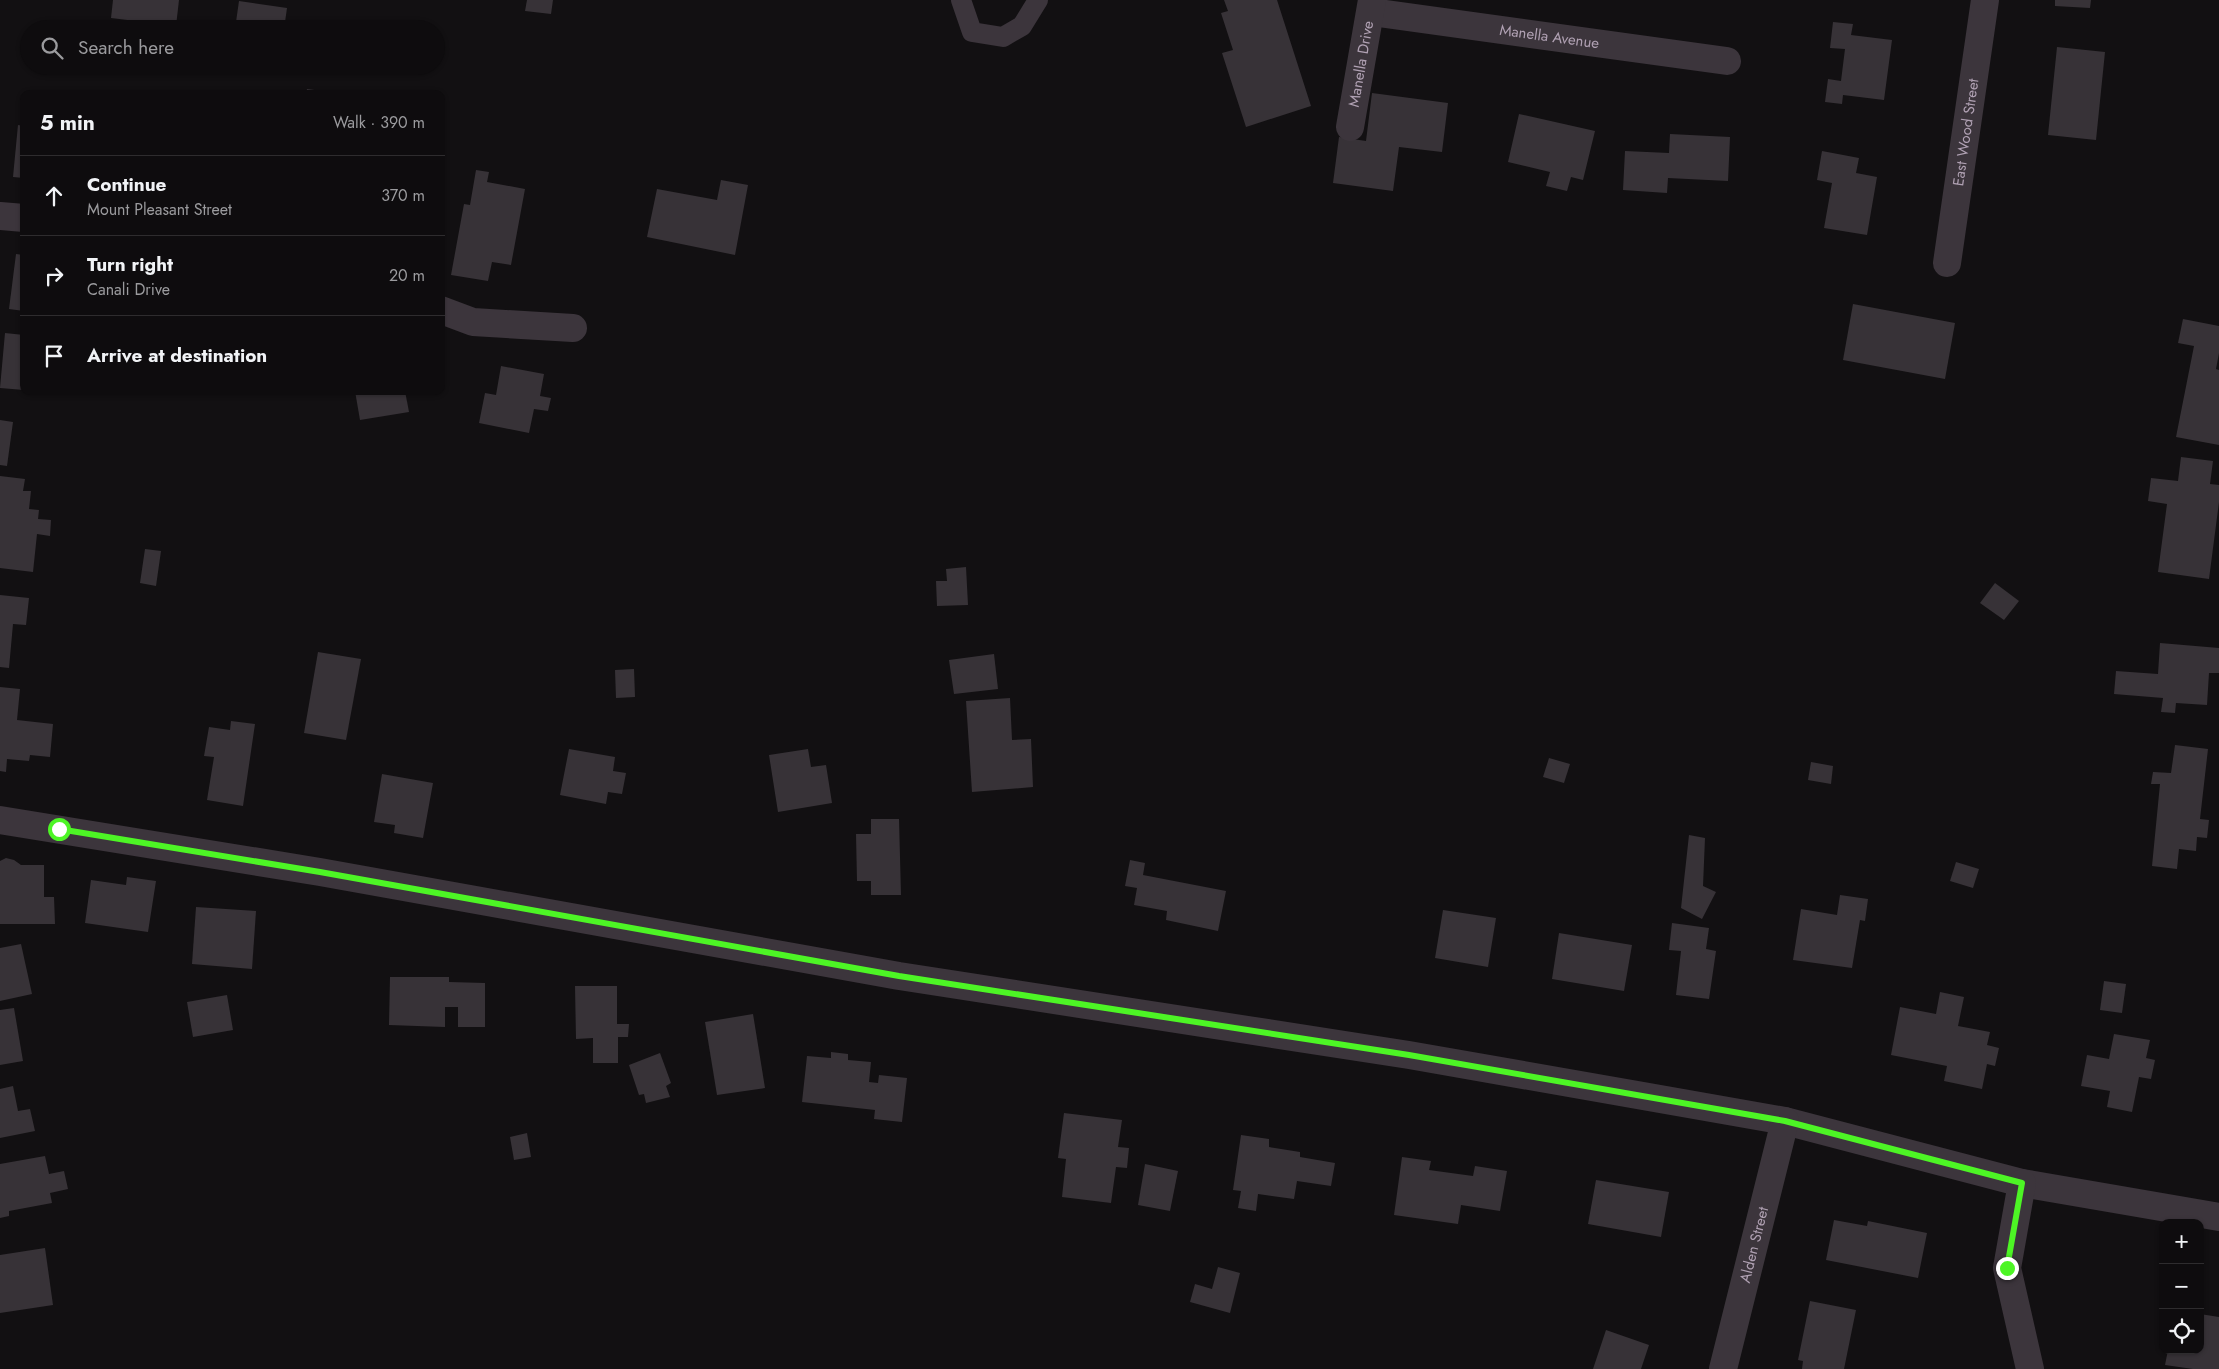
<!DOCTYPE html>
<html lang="en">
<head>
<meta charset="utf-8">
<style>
  :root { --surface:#0e0c0e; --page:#171517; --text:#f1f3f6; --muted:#9b9b9e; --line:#2e2c2e }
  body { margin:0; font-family:Jost,sans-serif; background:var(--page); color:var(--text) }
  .controls { position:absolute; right:15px; bottom:15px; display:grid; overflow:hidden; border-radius:10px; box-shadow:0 1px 4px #0004 }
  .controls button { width:45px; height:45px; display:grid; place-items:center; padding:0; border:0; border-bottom:1px solid var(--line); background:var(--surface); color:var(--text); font:25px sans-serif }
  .stop { position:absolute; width:15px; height:15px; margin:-11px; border:4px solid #4df525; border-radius:50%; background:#fff }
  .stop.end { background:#4df525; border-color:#fff; box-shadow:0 1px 5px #0008 }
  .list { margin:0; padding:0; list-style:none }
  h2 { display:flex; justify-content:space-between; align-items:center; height:65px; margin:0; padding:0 20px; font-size:21px }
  h2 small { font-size:16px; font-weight:400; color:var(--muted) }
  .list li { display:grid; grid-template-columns:32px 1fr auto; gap:15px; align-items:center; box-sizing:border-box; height:80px; padding:0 20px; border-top:1px solid var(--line) }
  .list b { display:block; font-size:19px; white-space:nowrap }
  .list p { margin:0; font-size:16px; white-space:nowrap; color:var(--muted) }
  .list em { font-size:16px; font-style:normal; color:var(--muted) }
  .icon { flex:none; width:28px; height:28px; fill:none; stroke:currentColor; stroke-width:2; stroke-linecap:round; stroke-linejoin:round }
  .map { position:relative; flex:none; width:2219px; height:1369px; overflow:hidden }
  .search { position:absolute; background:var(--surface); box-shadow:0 1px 4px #0004; left:20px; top:20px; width:425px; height:55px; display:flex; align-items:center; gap:12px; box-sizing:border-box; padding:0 18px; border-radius:28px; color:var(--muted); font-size:19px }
  .panel { position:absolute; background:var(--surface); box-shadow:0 1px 4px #0004; left:20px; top:90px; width:425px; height:305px; border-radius:10px }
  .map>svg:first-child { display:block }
  .building { fill:#373237 }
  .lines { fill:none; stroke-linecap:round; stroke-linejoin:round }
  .service { stroke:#3c353c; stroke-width:20 }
  .minor { stroke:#3c353c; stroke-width:28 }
  .route { stroke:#4df525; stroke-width:6 }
  .labels { text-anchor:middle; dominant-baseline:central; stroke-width:4; stroke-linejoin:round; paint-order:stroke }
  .street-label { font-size:15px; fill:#b0a1b3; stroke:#0d0b0d }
</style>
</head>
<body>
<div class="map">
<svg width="2219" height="1369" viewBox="0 0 2219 1369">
  <rect width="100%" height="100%" fill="#121012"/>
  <g class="building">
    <polygon points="113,0 179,0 176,26 111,18"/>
    <polygon points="527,0 553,0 551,14 525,11"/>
    <polygon points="1224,0 1277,0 1311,106 1246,127 1222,53 1233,50 1221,13 1228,11"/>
    <polygon points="2055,0 2091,0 2090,8 2055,6"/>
    <polygon points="239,1 287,8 284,29 235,29"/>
    <polygon points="1833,22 1853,24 1851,35 1892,40 1884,100 1843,95 1842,104 1825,102 1828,79 1841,81 1845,49 1830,48"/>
    <polygon points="2057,47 2105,52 2096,140 2048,135"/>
    <polygon points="307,89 337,93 337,94 306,94"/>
    <polygon points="1372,93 1448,103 1442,152 1399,147 1393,191 1333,183 1339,137 1366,141"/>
    <polygon points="1519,114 1595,131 1583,180 1571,177 1567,191 1546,186 1550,172 1508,162"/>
    <polygon points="18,125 24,126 24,178 13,177"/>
    <polygon points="1670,134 1730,137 1728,181 1668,178 1667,193 1623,190 1625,151 1669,153"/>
    <polygon points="1822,151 1859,158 1856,173 1877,177 1867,235 1824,228 1832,183 1817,180"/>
    <polygon points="476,170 489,172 487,182 525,189 511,265 492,262 488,281 451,275 464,204 470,205"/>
    <polygon points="721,180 748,185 735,255 647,237 657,189 717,200"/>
    <polygon points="16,254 24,255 24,311 9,309"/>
    <polygon points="1853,304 1955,323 1945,379 1843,360"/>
    <polygon points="2183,319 2219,326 2219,353 2216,369 2219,370 2219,445 2176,437 2194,346 2178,343"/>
    <polygon points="5,333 24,335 24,390 0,388"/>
    <polygon points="501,366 544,374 540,396 551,398 548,411 534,409 529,433 479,423 485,393 496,395"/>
    <polygon points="355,391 405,391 409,412 360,420"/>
    <polygon points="0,420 13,422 7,466 0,465"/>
    <polygon points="2181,457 2213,461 2210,484 2219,485 2219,502 2209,579 2158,572 2167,504 2148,501 2151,478 2178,481"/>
    <polygon points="0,476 25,479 23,491 31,491 29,509 39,510 38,519 51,520 50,536 37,534 33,572 0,568"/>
    <polygon points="145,549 161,551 156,586 140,583"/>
    <polygon points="966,567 968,605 937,606 936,581 947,581 946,569"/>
    <polygon points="1995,583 2019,601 2004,620 1980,603"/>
    <polygon points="0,595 29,598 26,625 13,624 9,668 0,667"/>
    <polygon points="2160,643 2219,648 2219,673 2209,673 2207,705 2176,703 2175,713 2161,712 2163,698 2114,694 2116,671 2158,674"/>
    <polygon points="318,652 361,659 346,740 304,733"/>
    <polygon points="994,654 998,689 954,694 949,660"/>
    <polygon points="634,669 635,697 616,698 615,670"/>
    <polygon points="0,687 20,689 17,720 53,724 50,757 30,755 29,761 7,759 6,772 0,771"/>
    <polygon points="1010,698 1012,740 1031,739 1033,787 972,792 966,701"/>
    <polygon points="231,721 255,724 243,806 207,800 214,757 204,756 209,727 230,730"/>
    <polygon points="2175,745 2208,749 2200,819 2209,820 2207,838 2197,837 2196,851 2179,849 2177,869 2152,866 2160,784 2151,784 2153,772 2171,773"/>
    <polygon points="569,749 615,757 613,771 626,773 622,794 608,792 606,804 560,795"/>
    <polygon points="808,749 811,767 826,765 832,803 778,812 769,755"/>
    <polygon points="1549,758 1570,764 1564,783 1543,777"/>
    <polygon points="1811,762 1833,766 1831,784 1808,780"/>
    <polygon points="382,774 433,783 423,838 394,833 395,825 374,822"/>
    <polygon points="871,819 899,819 901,895 871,895 871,881 857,881 856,834 871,834"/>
    <polygon points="1689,835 1705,838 1703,886 1716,892 1702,919 1681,908"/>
    <polygon points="6,858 14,860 21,865 44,865 44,897 54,897 55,924 0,924 0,861"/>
    <polygon points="1130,860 1145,863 1143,875 1226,891 1218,931 1166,920 1167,911 1134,905 1137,888 1125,886"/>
    <polygon points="1956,862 1979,869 1973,888 1950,881"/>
    <polygon points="127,877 156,881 148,932 85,923 91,880 126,885"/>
    <polygon points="1840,895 1868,899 1865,921 1860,920 1852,968 1793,960 1801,909 1837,915"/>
    <polygon points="196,907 256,911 252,969 192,964"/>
    <polygon points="1443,910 1496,918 1488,967 1435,958"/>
    <polygon points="1672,923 1709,928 1706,949 1716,951 1709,999 1676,995 1681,951 1669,950"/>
    <polygon points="1559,933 1632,945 1624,991 1552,979"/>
    <polygon points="21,944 32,994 0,1001 0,948"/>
    <polygon points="390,977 449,977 449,982 485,983 485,1027 458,1027 458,1007 445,1007 445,1027 389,1025"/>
    <polygon points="2104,981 2126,984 2122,1013 2100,1010"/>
    <polygon points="575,986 617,986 617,1024 629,1024 628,1037 618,1037 618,1063 593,1063 593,1038 576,1039"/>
    <polygon points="1940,992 1964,997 1958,1026 1990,1032 1987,1045 1999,1048 1995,1066 1987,1064 1982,1089 1944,1081 1947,1066 1891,1055 1900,1007 1936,1014"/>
    <polygon points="227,995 233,1030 193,1037 187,1002"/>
    <polygon points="14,1008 23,1061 0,1065 0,1010"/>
    <polygon points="753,1014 765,1088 717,1095 705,1022"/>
    <polygon points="2114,1034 2150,1040 2146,1058 2155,1060 2151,1079 2139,1077 2132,1112 2107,1107 2110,1091 2081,1086 2087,1055 2109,1059"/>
    <polygon points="831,1052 848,1054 848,1060 871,1062 869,1082 878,1083 879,1075 907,1078 902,1122 874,1119 875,1110 802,1102 807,1056 831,1058"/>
    <polygon points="660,1053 671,1083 666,1086 670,1097 646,1103 644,1094 639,1095 629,1065"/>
    <polygon points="13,1086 18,1111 30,1109 35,1131 0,1138 0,1089"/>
    <polygon points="1064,1113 1122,1120 1118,1147 1129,1148 1127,1168 1116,1167 1111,1203 1062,1197 1066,1159 1058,1158"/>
    <polygon points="527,1133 531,1157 514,1160 510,1137"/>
    <polygon points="1241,1135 1269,1139 1269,1147 1300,1152 1300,1157 1335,1163 1331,1186 1297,1181 1294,1199 1258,1194 1256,1211 1238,1208 1241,1191 1233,1190"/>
    <polygon points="45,1156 49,1174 64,1171 68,1189 50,1193 52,1203 9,1211 9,1216 0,1218 0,1164"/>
    <polygon points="1402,1157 1431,1161 1429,1170 1473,1176 1475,1166 1507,1171 1500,1211 1461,1205 1458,1224 1394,1215"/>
    <polygon points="1145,1164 1178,1171 1170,1211 1138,1205"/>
    <polygon points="1596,1180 1669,1192 1661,1237 1588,1224"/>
    <polygon points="1834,1220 1867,1226 1868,1221 1927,1233 1918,1278 1826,1260"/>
    <polygon points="45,1248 53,1305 0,1313 0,1255"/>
    <polygon points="1218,1267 1240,1273 1230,1313 1190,1302 1195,1284 1212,1289"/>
    <polygon points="1810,1301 1856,1310 1844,1369 1802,1369 1803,1361 1798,1360"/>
    <polygon points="2200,1314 2219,1317 2219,1369 2193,1369 2165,1365 2168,1350 2200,1350"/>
    <polygon points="1606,1330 1649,1345 1641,1369 1593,1369"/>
  </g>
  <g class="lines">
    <polyline class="service" points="961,0 972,32 1003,37 1022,26 1038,0"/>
    <g class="minor">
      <path id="s1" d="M1371,12l356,49"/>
      <path id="s2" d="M1350,127l22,-127"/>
      <polyline points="0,216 24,218"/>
      <path id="s3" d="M1947,263l38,-263"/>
      <polyline points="441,310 473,322 573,328"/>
      <polyline points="0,820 320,872 899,976 1409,1055 1643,1096 1785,1121 2022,1183 2219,1217"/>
      <polyline points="2022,1183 2007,1268 2030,1369"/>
      <path id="s4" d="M1723,1369l62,-248"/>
    </g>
  </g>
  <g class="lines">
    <polyline class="route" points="59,829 320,872 899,976 1409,1055 1785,1121 2022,1183 2007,1268"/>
  </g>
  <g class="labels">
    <g class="street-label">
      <text stroke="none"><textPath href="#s1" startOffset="180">Manella Avenue</textPath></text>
      <text stroke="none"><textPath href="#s2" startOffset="64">Manella Drive</textPath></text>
      <text stroke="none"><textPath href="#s3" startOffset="132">East Wood Street</textPath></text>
      <text stroke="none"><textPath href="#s4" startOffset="128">Alden Street</textPath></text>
    </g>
  </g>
</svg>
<div class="controls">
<button>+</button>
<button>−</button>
<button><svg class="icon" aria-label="locate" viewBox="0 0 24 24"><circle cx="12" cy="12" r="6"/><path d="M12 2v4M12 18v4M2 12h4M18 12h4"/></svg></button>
</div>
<div class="stop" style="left:59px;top:829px"></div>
<div class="stop end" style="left:2007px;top:1268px"></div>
<div class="search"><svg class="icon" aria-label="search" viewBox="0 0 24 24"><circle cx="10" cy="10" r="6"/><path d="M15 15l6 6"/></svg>Search here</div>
<section class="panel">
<h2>5 min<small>Walk · 390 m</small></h2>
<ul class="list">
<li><svg class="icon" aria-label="ahead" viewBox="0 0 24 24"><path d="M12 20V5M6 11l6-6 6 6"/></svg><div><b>Continue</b><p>Mount Pleasant Street</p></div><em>370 m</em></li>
<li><svg class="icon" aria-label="right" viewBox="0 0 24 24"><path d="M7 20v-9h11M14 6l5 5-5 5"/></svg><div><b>Turn right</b><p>Canali Drive</p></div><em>20 m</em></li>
<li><svg class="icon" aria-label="arrive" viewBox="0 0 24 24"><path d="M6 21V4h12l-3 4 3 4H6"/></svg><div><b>Arrive at destination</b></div></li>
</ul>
</section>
</div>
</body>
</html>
